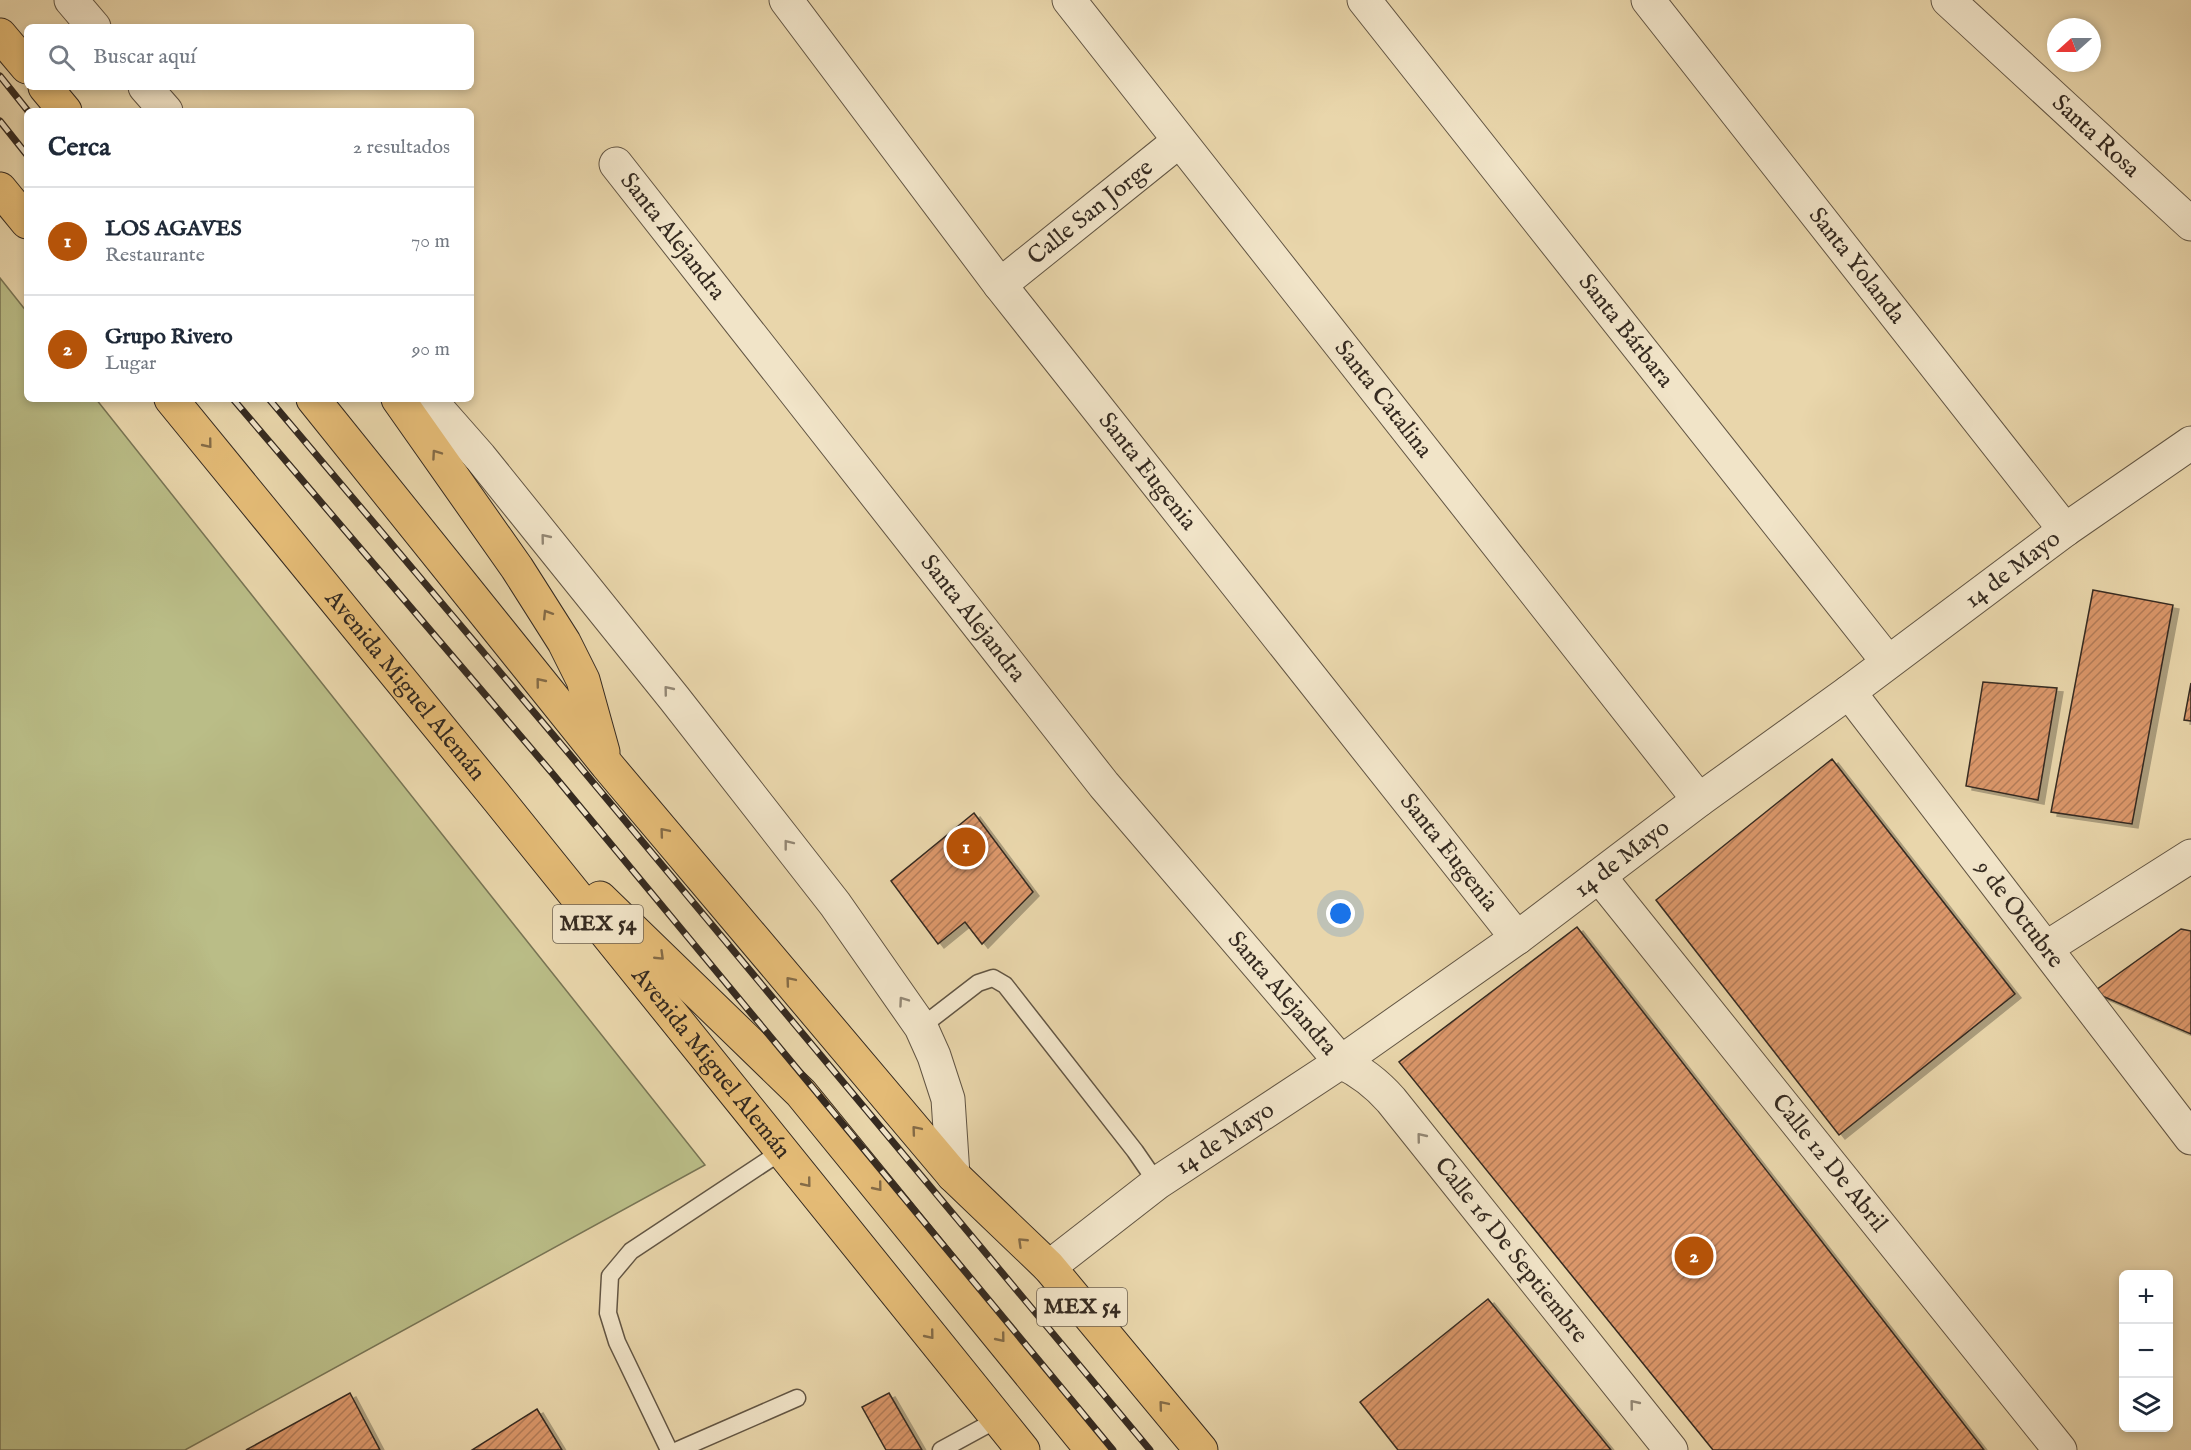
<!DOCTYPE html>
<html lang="es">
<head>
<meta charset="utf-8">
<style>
  :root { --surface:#fff; --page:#f2f2f3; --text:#1f2937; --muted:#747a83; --line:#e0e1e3; --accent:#b45309 }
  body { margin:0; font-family:"IM FELL English",serif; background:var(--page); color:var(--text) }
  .controls { position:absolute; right:18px; bottom:18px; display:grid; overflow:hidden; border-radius:9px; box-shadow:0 3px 9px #0003 }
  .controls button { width:54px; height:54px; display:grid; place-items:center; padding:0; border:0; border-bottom:2px solid var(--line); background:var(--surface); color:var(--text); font:30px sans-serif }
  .compass { position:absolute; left:2047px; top:18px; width:54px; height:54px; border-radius:50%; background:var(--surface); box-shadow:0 3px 9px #0003; rotate:249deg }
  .you { position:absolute; left:1341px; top:914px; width:21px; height:21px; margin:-15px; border:4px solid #fff; border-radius:50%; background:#1a73e8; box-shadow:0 0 0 9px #1a73e833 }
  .badge { display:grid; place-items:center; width:39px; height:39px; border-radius:50%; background:var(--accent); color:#fff; font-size:20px; font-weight:700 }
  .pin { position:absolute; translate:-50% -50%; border:3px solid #fff; box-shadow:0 2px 6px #0006 }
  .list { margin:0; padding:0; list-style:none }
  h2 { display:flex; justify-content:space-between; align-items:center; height:78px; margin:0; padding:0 24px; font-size:26px }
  h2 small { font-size:20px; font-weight:400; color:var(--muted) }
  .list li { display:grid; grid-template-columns:39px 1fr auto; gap:18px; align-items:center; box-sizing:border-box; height:108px; padding:0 24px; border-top:2px solid var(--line) }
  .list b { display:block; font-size:22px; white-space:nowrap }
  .list p { margin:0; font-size:20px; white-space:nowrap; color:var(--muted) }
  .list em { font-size:20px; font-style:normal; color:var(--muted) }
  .icon { flex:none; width:33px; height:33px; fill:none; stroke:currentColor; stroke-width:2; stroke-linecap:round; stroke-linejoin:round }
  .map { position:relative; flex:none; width:2191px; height:1450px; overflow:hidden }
  .search { position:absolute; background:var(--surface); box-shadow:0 3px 9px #0003; left:24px; top:24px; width:450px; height:66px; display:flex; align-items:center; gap:15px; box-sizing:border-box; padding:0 21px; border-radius:9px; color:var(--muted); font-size:22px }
  .panel { position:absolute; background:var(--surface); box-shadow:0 3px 9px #0003; left:24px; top:108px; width:450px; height:294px; border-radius:9px }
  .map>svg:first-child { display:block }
  .grass { fill:#babd87; stroke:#787454; stroke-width:1.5 }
  .building { fill:url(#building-hatch); stroke:#352a20; stroke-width:1.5; filter:url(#shadow) }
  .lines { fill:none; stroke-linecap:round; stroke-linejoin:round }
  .service-casing { stroke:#625543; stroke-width:19 }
  .minor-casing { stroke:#625543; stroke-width:35 }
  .tertiary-casing { stroke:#625543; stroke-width:35 }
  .trunk-casing { stroke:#352a20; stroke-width:35 }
  .service { stroke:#f1e4c8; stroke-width:16 }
  .minor { stroke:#f1e4c8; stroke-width:33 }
  .tertiary { stroke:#f1e4c8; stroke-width:33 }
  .trunk { stroke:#e4bb76; stroke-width:33 }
  .rail-casing { stroke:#352a20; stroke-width:7 }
  .rail { stroke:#f1e4c8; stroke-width:4.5; stroke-dasharray:14; stroke-linecap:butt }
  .oneway { stroke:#846b47 }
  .oneway2 { stroke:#938774 }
  .labels { text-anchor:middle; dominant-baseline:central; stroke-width:6; stroke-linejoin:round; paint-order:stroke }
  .shield { fill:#f1e4c8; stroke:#6d6252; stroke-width:1.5 }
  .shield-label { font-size:22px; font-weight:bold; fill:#352a20 }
  .street-label { font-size:24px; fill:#352a20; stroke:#f1e4c8 }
</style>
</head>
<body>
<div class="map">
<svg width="2191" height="1450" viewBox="0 0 2191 1450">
  <defs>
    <pattern id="building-hatch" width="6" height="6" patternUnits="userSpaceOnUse" patternTransform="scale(1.5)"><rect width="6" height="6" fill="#db976b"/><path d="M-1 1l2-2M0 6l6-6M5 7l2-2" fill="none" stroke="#b27b58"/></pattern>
    <filter id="shadow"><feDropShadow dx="6" dy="4" stdDeviation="0" flood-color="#0004"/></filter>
  </defs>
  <rect width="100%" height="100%" fill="#e9d6ab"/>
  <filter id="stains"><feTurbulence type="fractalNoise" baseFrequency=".00333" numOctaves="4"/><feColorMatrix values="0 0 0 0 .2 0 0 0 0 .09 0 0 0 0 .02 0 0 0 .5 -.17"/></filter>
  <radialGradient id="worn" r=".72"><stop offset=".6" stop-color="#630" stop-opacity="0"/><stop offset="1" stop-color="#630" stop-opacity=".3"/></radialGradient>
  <polygon class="grass" points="0,278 27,312 27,399 96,399 705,1165 185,1450 0,1450"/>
  <g class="building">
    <polygon points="2093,590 2173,605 2132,824 2051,812"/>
    <polygon points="1983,682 2057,688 2038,800 1966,786"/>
    <polygon points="2191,683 2191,721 2184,720"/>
    <polygon points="1832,759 2015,994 1839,1135 1656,900"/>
    <polygon points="974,813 1033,892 982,944 965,922 938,944 891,881"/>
    <polygon points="1577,927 1984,1450 1713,1450 1399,1062"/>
    <polygon points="2181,929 2191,931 2191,1034 2093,992"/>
    <polygon points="1488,1299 1611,1450 1398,1450 1360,1402"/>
    <polygon points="350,1393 380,1450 246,1450"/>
    <polygon points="889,1393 922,1450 886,1450 862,1407"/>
    <polygon points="537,1409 562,1450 472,1450"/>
  </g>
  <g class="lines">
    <g class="service-casing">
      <g id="service">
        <polyline points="921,1027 978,983 993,978 1005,985 1135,1151 1157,1183"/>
        <polyline points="669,1450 617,1342 608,1313 610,1276 631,1251 782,1151"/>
        <polyline points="678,1450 797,1398"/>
        <polyline points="941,1450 998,1419"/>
      </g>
    </g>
    <g class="minor-casing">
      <g id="minor">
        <path id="s1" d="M786,0l214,285 517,653"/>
        <path id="s2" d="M1069,0l630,800"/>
        <path id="s3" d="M1364,0l524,662"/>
        <path id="s4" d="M1648,0l417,530"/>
        <path id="s5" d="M1948,0l243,224"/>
        <path id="s6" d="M616,164l488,621 237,277c21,10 35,21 50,38l280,350"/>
        <path id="s7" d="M1000,285l179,-144"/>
        <path id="s8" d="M1849,692l342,446"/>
        <path id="s9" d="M1599,876l461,574"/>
        <polyline points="2046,948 2191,856"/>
        <path id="s10" d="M1049,1267l108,-84 184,-121 176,-124 182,-138 150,-108 216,-162 126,-87"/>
      </g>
    </g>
    <g class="tertiary-casing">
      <g id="tertiary">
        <polyline points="71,0 94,27"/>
        <polyline points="145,87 166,111"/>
        <polyline points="429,399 480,457 674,698 835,904 921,1027 934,1056 948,1099 953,1175"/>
      </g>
    </g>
    <g class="trunk-casing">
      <g id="trunk">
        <polyline points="0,35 27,67"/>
        <polyline points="45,87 65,111"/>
        <polyline points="0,189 27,222"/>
        <path id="s11" d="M171,399l327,400 525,651"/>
        <polyline points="313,399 607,765 953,1175 1049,1267 1201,1450"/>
        <polyline points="398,399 517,568 564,642 583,680 603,752"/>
        <polyline points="600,898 801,1093 1092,1450"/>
      </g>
    </g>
    <use href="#service" class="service"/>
    <use href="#minor" class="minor"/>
    <use href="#tertiary" class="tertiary"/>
    <use href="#trunk" class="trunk"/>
    <g class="rail-casing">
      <g id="rail">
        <polyline points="0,76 28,111"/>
        <polyline points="0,121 27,155"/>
        <polyline points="233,399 552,773 1113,1450"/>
        <polyline points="269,399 571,756 1150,1450"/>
      </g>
    </g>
    <use href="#rail" class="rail"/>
  </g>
  <defs><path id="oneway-chevron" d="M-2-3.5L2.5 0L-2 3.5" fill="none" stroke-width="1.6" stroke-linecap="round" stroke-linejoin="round" transform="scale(1.5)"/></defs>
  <g class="oneway">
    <use href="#oneway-chevron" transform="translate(208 444) rotate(51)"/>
    <use href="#oneway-chevron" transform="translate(436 454) rotate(-125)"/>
    <use href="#oneway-chevron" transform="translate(547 614) rotate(-122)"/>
    <use href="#oneway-chevron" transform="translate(540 682) rotate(-129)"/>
    <use href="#oneway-chevron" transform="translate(664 832) rotate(-130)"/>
    <use href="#oneway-chevron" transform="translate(660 956) rotate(44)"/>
    <use href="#oneway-chevron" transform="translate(790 981) rotate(-130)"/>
    <use href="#oneway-chevron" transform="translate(916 1130) rotate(-130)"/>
    <use href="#oneway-chevron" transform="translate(807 1183) rotate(51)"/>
    <use href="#oneway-chevron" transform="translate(878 1187) rotate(51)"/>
    <use href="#oneway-chevron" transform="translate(1022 1242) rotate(-136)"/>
    <use href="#oneway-chevron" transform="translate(930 1335) rotate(51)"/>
    <use href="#oneway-chevron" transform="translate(1001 1338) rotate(51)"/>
    <use href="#oneway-chevron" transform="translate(1163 1405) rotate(-130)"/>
  </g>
  <g class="oneway2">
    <use href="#oneway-chevron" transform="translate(545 538) rotate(-129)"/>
    <use href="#oneway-chevron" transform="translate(668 690) rotate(-129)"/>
    <use href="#oneway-chevron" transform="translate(788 844) rotate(-128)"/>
    <use href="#oneway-chevron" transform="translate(903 1001) rotate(-125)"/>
    <use href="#oneway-chevron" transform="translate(1421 1137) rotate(-129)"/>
    <use href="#oneway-chevron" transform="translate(1634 1404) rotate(-129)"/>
  </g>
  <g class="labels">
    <g class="shield">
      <rect x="553" y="905" width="90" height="38" rx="4.5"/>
      <rect x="1037" y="1288" width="90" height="38" rx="4.5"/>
    </g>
    <g class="shield-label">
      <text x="598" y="924">MEX 54</text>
      <text x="1082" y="1307">MEX 54</text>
    </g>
    <g class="street-label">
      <text stroke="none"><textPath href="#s5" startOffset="201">Santa Rosa</textPath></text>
      <text stroke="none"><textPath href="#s7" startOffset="116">Calle San Jorge</textPath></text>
      <text stroke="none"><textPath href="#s6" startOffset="92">Santa Alejandra</textPath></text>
      <text stroke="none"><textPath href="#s4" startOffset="338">Santa Yolanda</textPath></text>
      <text stroke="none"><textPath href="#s3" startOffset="422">Santa Bárbara</textPath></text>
      <text stroke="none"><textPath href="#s2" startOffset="508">Santa Catalina</textPath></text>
      <text stroke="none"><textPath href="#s1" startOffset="594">Santa Eugenia</textPath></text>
      <text stroke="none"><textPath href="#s10" startOffset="1190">14 de Mayo</textPath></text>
      <text stroke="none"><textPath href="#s6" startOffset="578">Santa Alejandra</textPath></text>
      <text stroke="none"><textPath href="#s11" startOffset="370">Avenida Miguel Alemán</textPath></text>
      <text stroke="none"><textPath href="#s1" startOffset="1080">Santa Eugenia</textPath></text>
      <text stroke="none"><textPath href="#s10" startOffset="704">14 de Mayo</textPath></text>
      <text stroke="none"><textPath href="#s8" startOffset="280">9 de Octubre</textPath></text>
      <text stroke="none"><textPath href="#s6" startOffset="1064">Santa Alejandra</textPath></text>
      <text stroke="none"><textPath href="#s11" startOffset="856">Avenida Miguel Alemán</textPath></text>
      <text stroke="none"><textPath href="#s10" startOffset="218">14 de Mayo</textPath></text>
      <text stroke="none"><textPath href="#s9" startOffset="368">Calle 12 De Abril</textPath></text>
      <text stroke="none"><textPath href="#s6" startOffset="1410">Calle 16 De Septiembre</textPath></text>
    </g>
  </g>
  <rect width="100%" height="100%" filter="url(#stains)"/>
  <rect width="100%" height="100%" fill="url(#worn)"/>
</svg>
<div class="controls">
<button>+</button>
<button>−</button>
<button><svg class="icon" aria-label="layers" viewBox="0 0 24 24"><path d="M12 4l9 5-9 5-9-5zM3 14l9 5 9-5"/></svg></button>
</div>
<svg class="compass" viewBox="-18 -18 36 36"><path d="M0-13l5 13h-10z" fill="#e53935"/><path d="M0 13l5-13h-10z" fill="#747a83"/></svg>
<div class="you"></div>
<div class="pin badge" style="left:966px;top:847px">1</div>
<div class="pin badge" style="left:1694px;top:1256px">2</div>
<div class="search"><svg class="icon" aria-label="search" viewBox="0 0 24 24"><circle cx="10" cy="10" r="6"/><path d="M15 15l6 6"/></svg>Buscar aquí</div>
<section class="panel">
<h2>Cerca<small>2 resultados</small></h2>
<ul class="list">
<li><span class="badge">1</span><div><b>LOS AGAVES</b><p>Restaurante</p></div><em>70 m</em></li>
<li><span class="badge">2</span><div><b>Grupo Rivero</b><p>Lugar</p></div><em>90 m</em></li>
</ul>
</section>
</div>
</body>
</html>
